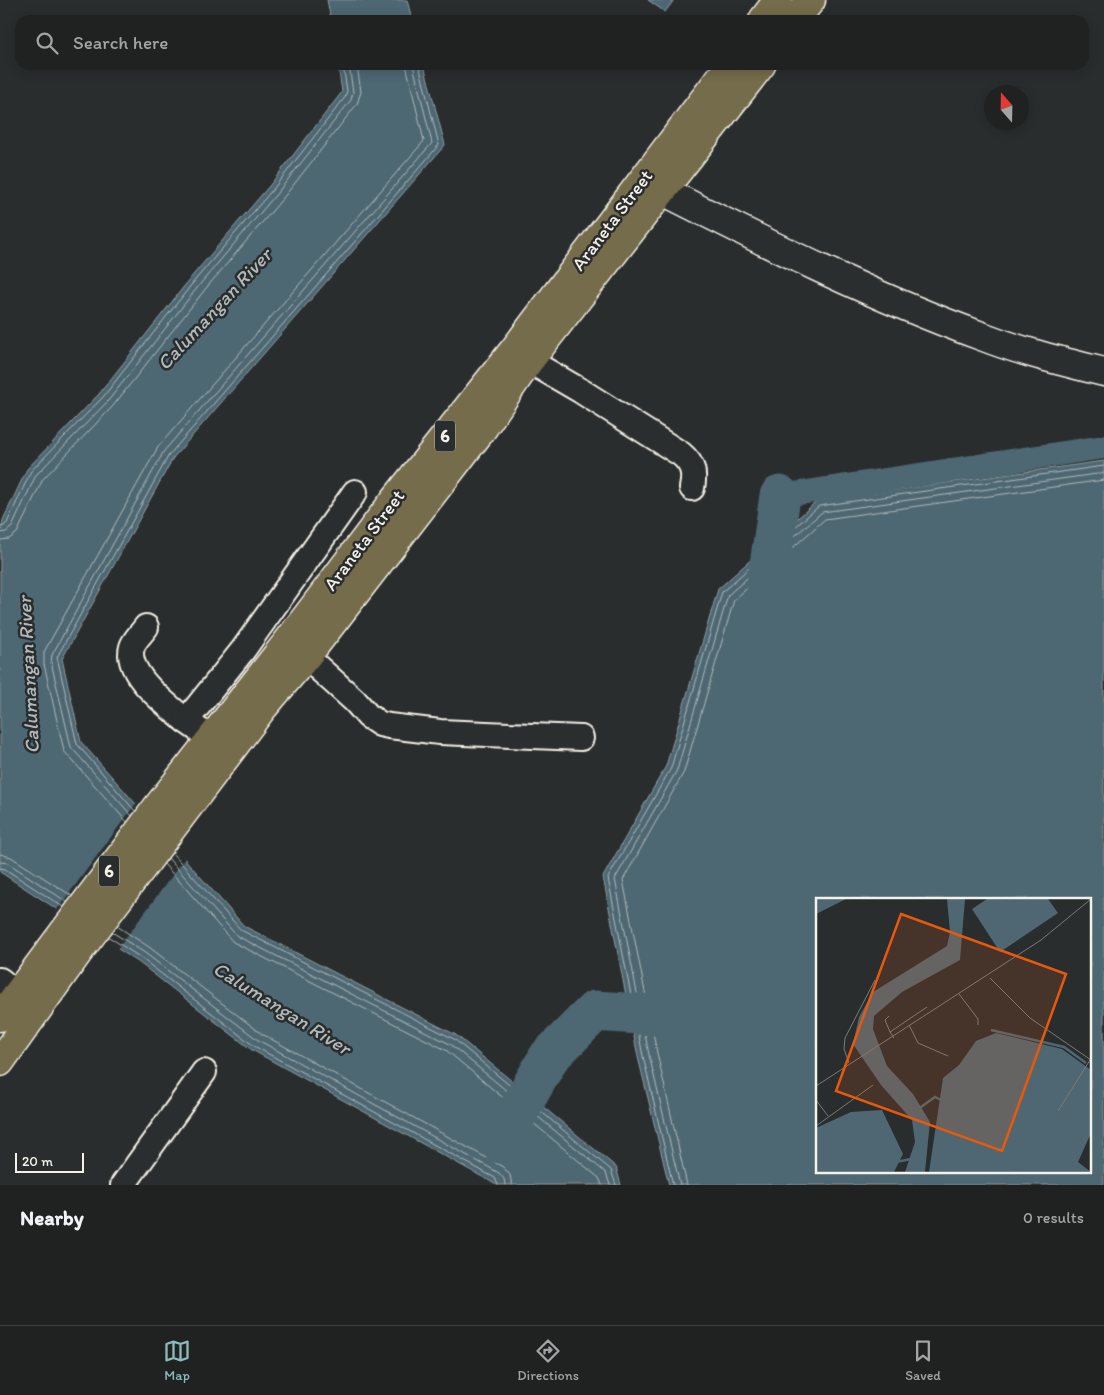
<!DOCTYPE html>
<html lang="en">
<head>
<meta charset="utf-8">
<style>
  :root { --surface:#202222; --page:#2d2f2f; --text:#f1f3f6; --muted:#a2a4a5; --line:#3d3f40; --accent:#8bbbb9 }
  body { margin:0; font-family:Itim,sans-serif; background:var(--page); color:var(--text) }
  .compass { position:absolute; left:984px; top:85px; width:45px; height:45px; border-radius:50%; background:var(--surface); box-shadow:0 2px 12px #0003; rotate:340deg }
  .scale { position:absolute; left:15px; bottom:12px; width:69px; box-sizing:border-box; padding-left:5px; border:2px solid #f4f1e8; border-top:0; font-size:14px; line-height:18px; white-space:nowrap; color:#f4f1e8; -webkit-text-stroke:4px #2a2d2e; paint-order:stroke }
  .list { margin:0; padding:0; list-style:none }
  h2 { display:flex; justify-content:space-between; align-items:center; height:65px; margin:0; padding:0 20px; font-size:21px }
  h2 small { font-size:16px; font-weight:400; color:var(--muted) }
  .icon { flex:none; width:28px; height:28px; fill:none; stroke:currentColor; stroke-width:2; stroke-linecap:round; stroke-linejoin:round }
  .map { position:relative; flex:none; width:1104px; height:1185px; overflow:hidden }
  .search { position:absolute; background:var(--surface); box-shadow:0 2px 12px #0003; left:15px; right:15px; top:15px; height:55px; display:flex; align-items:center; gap:12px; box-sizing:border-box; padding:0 18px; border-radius:15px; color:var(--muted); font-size:19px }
  .sheet { height:140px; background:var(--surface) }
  nav { display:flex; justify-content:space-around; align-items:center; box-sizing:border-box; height:70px; border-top:1px solid var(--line); background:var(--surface); font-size:14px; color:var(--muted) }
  nav a { display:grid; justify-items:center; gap:2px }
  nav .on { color:var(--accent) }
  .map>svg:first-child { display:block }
  .water { fill:#4e6773; stroke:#909ea2; fill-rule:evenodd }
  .pier { fill:#2a2d2e }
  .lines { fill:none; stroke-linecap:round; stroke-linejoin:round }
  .shore { stroke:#b2bab9; stroke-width:1 }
  .canal { stroke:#4e6773; stroke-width:24 }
  .river { stroke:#4e6773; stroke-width:41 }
  .minor-casing { stroke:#f4f1e8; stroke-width:28 }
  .tertiary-casing { stroke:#f4f1e8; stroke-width:31 }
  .trunk-casing { stroke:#f4f1e8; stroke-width:31 }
  .minor { stroke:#2a2d2e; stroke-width:24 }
  .tertiary { stroke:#2a2d2e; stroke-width:28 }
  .trunk { stroke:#746c4b; stroke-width:28 }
  .labels { text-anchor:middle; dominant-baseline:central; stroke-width:5; stroke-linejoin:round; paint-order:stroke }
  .shield { fill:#2a2d2e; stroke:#b7b6b0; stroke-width:1 }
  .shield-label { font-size:18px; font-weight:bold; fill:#f4f1e8 }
  .street-label { font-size:19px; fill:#f4f1e8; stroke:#2a2d2e }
  .water-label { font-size:20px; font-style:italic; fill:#b2bab9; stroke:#2a2d2e }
  .inset-river { fill:none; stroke:#4e6773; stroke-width:2.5 }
  .inset-road { fill:none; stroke:#7b7b78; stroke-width:1 }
  .view { fill:#e8590c; fill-opacity:0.15; stroke:#e8590c; stroke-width:2.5 }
  .inset-edge { fill:none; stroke:#f4f1e8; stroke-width:2.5 }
</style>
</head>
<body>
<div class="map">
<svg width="1104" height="1185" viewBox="0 0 1104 1185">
  <rect width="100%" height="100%" fill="#2a2d2e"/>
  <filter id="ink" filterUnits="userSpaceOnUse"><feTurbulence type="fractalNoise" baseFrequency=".02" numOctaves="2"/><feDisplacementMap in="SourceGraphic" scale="10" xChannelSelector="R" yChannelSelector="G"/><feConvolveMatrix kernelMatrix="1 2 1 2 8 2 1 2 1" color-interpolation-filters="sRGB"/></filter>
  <g filter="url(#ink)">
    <g class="water">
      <polygon points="327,0 407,0 412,20 331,20"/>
      <polygon points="648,0 674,0 665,12"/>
      <polygon points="338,65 424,65 445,145 173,458 62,659 81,742 244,926 456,1035 616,1167 621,1185 497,1185 252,1050 138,962 0,872 0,538 3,520 27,469 99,394 193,275 270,185 342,92"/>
      <path d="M1104,461v724h-435l-31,-128 -35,-180 63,-111 52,-177 99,-88zM818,899h272v272h-272z"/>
    </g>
    <polygon class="pier" points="137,802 186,857 116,951 56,911"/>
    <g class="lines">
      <g class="shore">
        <polyline points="0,527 4,526 7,523 31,471 103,397 196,279 274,188 346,96 347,91 343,65"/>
        <polyline points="0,533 6,532 12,527 36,475 108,401 201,283 278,192 351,100 353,92 349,65"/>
        <polyline points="0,540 9,539 17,533 43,479 113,406 207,287 284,197 357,104 361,92 357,65"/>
        <polyline points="135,811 77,744 57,657 169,455 439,145 419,65"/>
        <polyline points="132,816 71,747 51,662 52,655 164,451 432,143 413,65"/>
        <polyline points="127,822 64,751 44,664 44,652 158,447 424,141 406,65"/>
        <polyline points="172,853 241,930 454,1039 611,1170 616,1185"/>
        <polyline points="0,854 11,857 72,896"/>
        <polyline points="168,858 237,936 450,1044 606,1173 610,1185"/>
        <polyline points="0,862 8,863 67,902"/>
        <polyline points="164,864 233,942 446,1050 599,1178 602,1185"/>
        <polyline points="0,868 5,869 63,907"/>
        <polyline points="117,926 149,947 262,1034 503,1167 510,1175 512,1185"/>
        <polyline points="112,932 145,953 258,1040 499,1173 504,1179 505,1185"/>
        <polyline points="109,937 141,958 254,1046 495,1178 498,1185"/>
        <polyline points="673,1185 643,1056 608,878 671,768 722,592 819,506 1104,466"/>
        <polyline points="680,1185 649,1055 615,879 677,770 728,595 822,512 1104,473"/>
        <polyline points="687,1185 657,1053 623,880 684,772 734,600 825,519 1104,480"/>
      </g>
      <polyline class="canal" points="780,496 1104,447"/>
      <g class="river">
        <polyline points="774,592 767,586 780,496"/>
        <polyline points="500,1143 549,1057 595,1011 669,1016 686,1020"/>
      </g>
      <g class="minor-casing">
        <g id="minor">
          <path d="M514,352l67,39 100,63c12,10 14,19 11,34"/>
          <path d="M146,627c-4,6 -12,13 -14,20 -8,27 36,58 54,74"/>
          <polyline points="293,645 355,701 368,716 380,724 389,726 440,732 581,738"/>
          <polyline points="226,749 186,721 243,650 355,492"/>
          <polyline points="0,980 17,994"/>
          <polyline points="123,1185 204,1072"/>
        </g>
      </g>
      <g class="tertiary-casing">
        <path id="tertiary" d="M663,191c105,53 210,106 321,146 39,15 80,25 120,35"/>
      </g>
      <g class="trunk-casing">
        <g id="trunk">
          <polyline points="763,20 778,0"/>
          <polyline points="795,20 811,0"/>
          <polyline points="0,1017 158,806 288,641 393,502 513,351 730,65"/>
          <polyline points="0,1062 80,950 262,709 306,657 481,431 529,361 761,65"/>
        </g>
      </g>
      <use href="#minor" class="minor"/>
      <use href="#tertiary" class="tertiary"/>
      <use href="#trunk" class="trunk"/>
    </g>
  </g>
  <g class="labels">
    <g class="shield">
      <rect x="435" y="420.5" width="20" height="31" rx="4"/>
      <rect x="99" y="855.5" width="20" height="31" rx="4"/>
    </g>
    <g class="shield-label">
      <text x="445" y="436">6</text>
      <text x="109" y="871">6</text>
    </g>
    <g class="street-label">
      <text transform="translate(612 220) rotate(-53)">Araneta Street</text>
      <text transform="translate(364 540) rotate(-53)">Araneta Street</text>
    </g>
    <g class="water-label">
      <text transform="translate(214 309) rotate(-47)">Calumangan River</text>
      <text transform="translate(28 675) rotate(-93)">Calumangan River</text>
      <text transform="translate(282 1008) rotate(32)">Calumangan River</text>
    </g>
  </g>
  <g transform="translate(816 898)">
    <rect width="275" height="275" fill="#2a2d2e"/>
    <path d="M0,1h30l-30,15zM131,1h18l-5,61 -58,32 -28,24 -1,13 14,37 26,28 17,28 -5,50h-20l10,-30 -3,-22 -31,-35 -28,-41 6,-27 14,-25 74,-46 3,-14zM171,1h61l10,14 -58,39 -28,-43zM180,135l66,16 29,21v63l-13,29 13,10h-162l14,-94 16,-13 17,-24zM66,212l21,44 -9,18h-78v-44l35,-16z" fill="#4e6773"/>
    <path class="inset-river" d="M175,132l73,17 22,16M98,214l21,-15 12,6M80,264l20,-4"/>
    <path class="inset-road" d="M174,80l40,40 61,42M143,96l19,25v6M73,118l-4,4 5,12M93,127l9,18 30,13M78,140l-4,-6 37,-25M33,165l-5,-14 1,-11 30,-58M0,188l225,-146 50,-41M0,202l12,16M242,213l32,-51M0,228l57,-41"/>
    <path class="view" d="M85,16l165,60 -64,177 -166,-60z"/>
    <rect width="275" height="275" class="inset-edge"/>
  </g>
</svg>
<svg class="compass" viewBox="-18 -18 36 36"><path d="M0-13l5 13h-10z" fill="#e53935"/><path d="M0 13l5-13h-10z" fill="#a2a4a5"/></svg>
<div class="scale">20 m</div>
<div class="search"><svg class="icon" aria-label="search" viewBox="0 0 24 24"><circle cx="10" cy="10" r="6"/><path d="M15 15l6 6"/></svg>Search here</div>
</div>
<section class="sheet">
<h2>Nearby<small>0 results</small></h2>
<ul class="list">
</ul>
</section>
<nav>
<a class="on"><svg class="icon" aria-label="map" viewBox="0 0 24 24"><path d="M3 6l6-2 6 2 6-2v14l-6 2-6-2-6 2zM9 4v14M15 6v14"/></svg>Map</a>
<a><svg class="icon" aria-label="directions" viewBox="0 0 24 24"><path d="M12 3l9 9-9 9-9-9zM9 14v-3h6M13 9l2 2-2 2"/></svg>Directions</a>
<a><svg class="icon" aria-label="saved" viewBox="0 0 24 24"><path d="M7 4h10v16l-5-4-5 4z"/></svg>Saved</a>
</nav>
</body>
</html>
